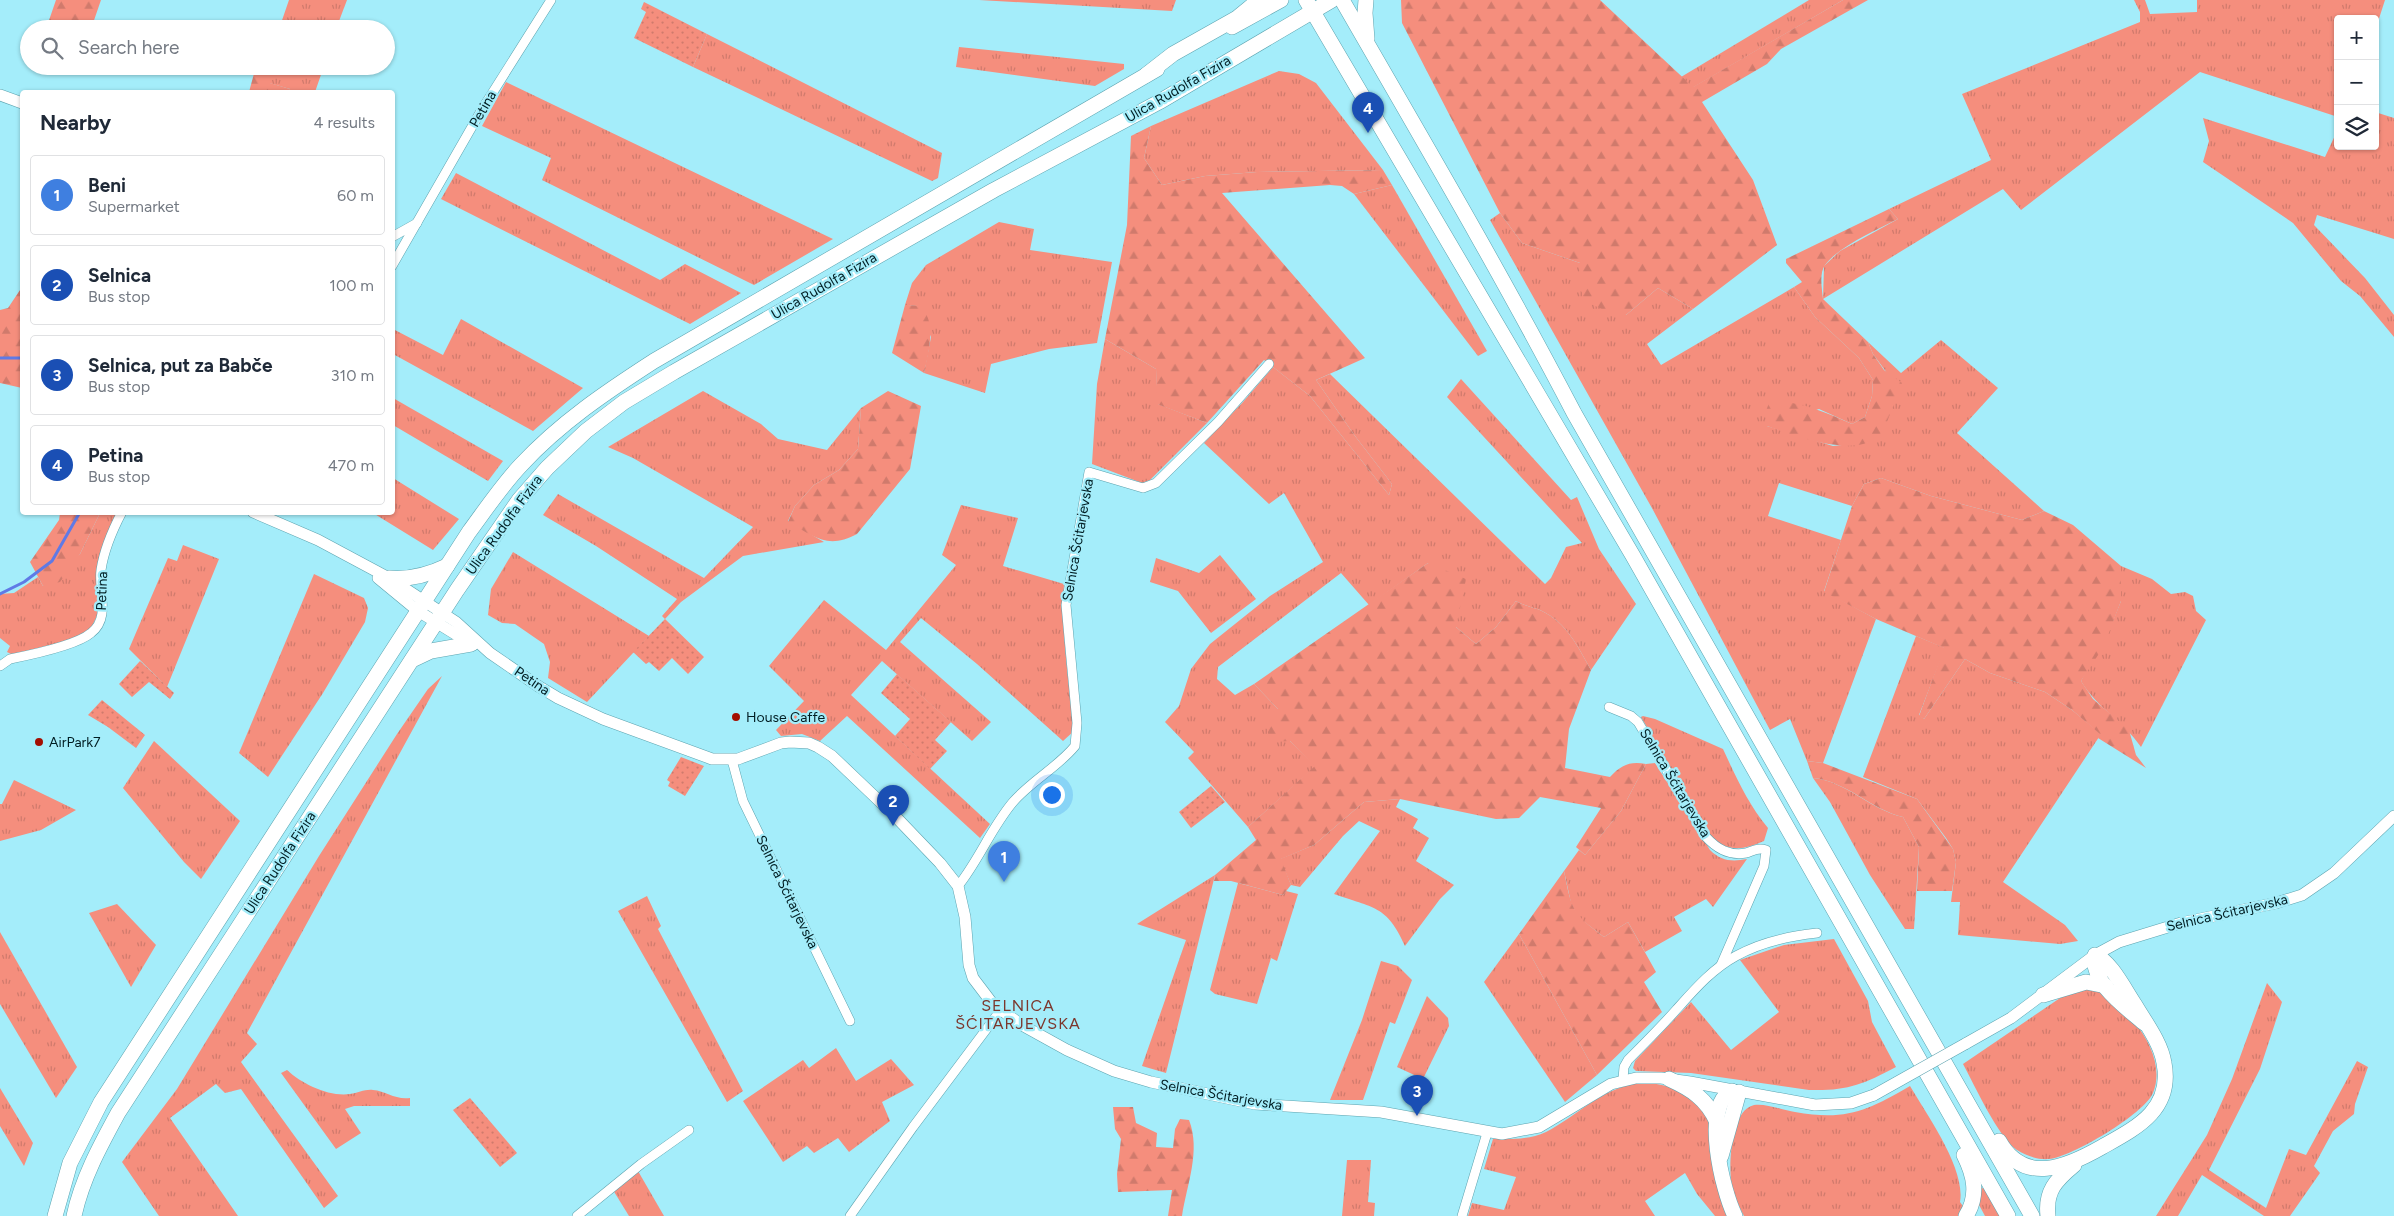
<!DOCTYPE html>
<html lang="en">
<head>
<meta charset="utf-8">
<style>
  :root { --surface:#fff; --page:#f6f6f7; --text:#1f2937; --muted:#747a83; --line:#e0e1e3; --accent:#a30e01 }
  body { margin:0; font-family:Figtree,sans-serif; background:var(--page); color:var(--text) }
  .controls { position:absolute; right:15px; top:15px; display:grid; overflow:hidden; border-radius:5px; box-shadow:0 1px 4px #0004 }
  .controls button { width:45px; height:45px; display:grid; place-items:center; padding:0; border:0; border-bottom:1px solid var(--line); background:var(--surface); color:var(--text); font:25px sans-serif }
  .you { position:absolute; left:1051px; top:794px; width:18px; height:18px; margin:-12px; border:4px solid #fff; border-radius:50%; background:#1a73e8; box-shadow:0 0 0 8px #1a73e833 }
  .badge { display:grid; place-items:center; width:32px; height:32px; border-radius:50%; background:var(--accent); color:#fff; font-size:16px; font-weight:700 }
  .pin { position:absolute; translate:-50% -41px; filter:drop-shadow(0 1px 2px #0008) }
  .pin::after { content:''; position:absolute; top:26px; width:18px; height:15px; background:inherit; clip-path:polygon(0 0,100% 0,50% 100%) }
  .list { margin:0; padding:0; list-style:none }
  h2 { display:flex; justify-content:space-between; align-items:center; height:65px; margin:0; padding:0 20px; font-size:21px }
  h2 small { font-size:16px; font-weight:400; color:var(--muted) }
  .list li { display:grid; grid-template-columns:32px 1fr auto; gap:15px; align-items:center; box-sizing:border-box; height:80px; margin:0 10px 10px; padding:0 10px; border:1px solid var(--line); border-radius:5px }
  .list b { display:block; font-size:19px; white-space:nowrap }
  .list p { margin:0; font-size:16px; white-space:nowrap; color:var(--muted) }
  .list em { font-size:16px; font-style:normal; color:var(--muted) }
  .icon { flex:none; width:28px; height:28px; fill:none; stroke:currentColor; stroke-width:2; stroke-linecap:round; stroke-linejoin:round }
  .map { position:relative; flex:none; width:2394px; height:1216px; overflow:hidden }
  .search { position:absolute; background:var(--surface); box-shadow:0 1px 4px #0004; left:20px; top:20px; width:375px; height:55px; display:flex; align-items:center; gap:12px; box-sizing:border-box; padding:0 18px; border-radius:28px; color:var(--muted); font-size:19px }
  .panel { position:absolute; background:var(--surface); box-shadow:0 1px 4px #0004; left:20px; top:90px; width:375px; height:425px; border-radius:5px }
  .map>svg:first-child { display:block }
  .grass { fill:url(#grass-tufts) }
  .forest { fill:url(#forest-firs) }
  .park { fill:url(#park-dots) }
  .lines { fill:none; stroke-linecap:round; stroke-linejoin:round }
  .stream { stroke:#5f7ae6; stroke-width:3 }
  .minor-casing { stroke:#5ca3af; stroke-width:10 }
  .tertiary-casing { stroke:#5ca3af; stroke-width:12 }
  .primary-casing { stroke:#5ca3af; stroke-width:16 }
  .trunk-casing { stroke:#5ca3af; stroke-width:16 }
  .minor { stroke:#fff; stroke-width:9 }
  .tertiary { stroke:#fff; stroke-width:11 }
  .primary { stroke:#fff; stroke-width:15 }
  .trunk { stroke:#fff; stroke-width:15 }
  .tertiary-bridge-casing { stroke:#5ca3af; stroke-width:12; stroke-linecap:butt }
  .tertiary-bridge { stroke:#fff; stroke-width:11 }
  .poi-dot { fill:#a30e01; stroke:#a4edfa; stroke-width:2 }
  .labels { text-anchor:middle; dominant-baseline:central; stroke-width:4.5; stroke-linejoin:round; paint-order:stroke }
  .street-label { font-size:14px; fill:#001d22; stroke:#a4edfa }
  .poi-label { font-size:14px; fill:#001d22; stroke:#a4edfa; text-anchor:start }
  .quarter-label { font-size:16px; letter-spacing:1px; fill:#7c362c; stroke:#a4edfa }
</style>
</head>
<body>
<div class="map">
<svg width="2394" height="1216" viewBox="0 0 2394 1216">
  <defs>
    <pattern id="grass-tufts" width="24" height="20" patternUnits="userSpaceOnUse" patternTransform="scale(1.25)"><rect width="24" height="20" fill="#f58e7d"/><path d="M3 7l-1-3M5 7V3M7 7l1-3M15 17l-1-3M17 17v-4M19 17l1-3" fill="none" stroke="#d07a6c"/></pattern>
    <pattern id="forest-firs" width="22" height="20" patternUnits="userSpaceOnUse" patternTransform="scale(1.25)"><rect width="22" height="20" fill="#f58e7d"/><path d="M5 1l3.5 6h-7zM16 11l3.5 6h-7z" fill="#d07a6c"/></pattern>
    <pattern id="park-dots" width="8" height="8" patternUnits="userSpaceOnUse" patternTransform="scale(1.25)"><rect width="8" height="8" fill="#f58e7d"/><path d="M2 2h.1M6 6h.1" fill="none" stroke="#d07a6c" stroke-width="1.8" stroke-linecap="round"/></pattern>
  </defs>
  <rect width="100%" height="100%" fill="#a4edfa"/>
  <g class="grass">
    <polygon points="289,0 347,0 336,29 279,29"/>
    <polygon points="979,0 1176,0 1172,11"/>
    <polygon points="1809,0 1843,0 1692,88 1681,77"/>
    <polygon points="2134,0 2145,0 2150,14 2197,12 2197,0 2385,0 2375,31 2375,19 2338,19 2338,117 2200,72 2021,210 2003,189 1823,299 1824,266 1840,251 1898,219 1889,209 1991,160 1962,94 2140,22 2140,12"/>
    <polygon points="707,34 942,153 938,178 932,181 693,67"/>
    <polygon points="959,47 1124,64 1124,69 1095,86 956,67"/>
    <polygon points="267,66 324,66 315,92 289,92 290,89 269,83"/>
    <polygon points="1279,71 1299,74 1316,83 1383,170 1257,172 1205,176 1162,185 1144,158 1151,126"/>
    <polygon points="506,82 833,239 754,285 542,180 551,158 482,126"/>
    <polygon points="2375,112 2394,118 2394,239 2317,215 2314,225 2365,278 2394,315 2394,337 2360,296 2341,281 2293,223 2203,162 2209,141 2203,118 2325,157 2338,129 2338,146 2375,146"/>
    <polygon points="456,173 660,280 685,264 741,293 690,324 441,199"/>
    <polygon points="1392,185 1487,351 1478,356 1354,194"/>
    <polygon points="1500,213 1522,243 1580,263 1626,315 1658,288 1693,309 1647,344 1661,365 1794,287 1815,317 1859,358 1873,380 1872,396 1865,417 1852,424 1819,409 1767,426 1833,446 1868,442 1890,377 1873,354 1868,342 1901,373 1941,340 1998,388 1957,433 2044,511 2022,520 1931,496 1881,478 1864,484 1852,506 1779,483 1768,516 1841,540 1824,591 1876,619 1823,763 1807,761 1790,719 1770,730 1653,510 1490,220"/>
    <polygon points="999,222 1034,229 1030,250 1112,262 1097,343 1049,349 991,364 985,393 924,373 931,337 917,306 905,305 912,283 926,265"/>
    <polygon points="461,319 583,388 533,431 393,354 393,329 443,355"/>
    <polygon points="1105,339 1156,369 1158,404 1207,423 1150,480 1142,483 1092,464 1097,384"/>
    <path d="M1273,367l37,29 79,99 3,-11 -37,-48 -39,-56 14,-6 215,210 6,-6 15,-31 16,-4 -135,-146 14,-18 110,121 6,-3 22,52 37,55 -45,66c-13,-23 -24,-47 -49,-59 -9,-4 -18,-5 -26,-10l-20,26 -20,17 -20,-17 -28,-64 -59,42 -28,-32 -123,94 -1,12 18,16 19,-11 24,25 12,32 26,25 -68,61 -60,-69 6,-6 -29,-30 14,-16 12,-37 19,-25 60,-48 53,-34 -39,-69 -15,11 -65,-61 39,-41z"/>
    <polygon points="703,391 761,424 778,439 827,450 861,408 858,449 839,470 814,485 795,506 788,521 824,542 743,556 681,602 665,619 662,616 677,599 596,546 543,515 558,494 704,578 753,527 633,458 608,447"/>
    <polygon points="393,398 503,461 488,481 393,425"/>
    <polygon points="393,478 459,519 433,550 373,513 392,512"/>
    <path d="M961,505l57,13 -15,48 61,18c-3,49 5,98 10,147l-11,10 -86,-77 -56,-46 -21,24 91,80 -19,19 -90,-80 -31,34 139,129 -10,14 -133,-122 -27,25 -18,-7 -21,2 -5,-6 28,-29 -35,-35 55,-66 62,50 70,-85 -14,-10z"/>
    <polygon points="100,513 119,513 108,533 97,616 90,630 66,641 26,651 11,654 7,652 10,646 0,638 0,594 14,593 38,577 43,586 80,554"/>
    <polygon points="183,545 219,559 167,687 129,649 168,558 177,561"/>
    <polygon points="513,552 649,636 587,702 548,678 550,662 544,644 515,624 502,623 488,615 491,589"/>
    <polygon points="1220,555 1256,599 1211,633 1178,591 1150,582 1156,558 1199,573"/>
    <path d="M2121,566l31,13 19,15 14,-2 8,4 3,15 10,9 -65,127c-17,-25 -45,-40 -60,-66l32,-60 8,-20z"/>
    <polygon points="314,574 364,598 368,608 365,622 323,693 268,777 239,753"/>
    <polygon points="1916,636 1945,648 1919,715 1924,719 1965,659 1990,673 2045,692 2072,710 2101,734 2003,882 2065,925 2078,941 2060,944 1958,935 1960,902 1951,902 1956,862 1953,849 1946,838 1917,799 1863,777"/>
    <polygon points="442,676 247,1033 257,1044 241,1062 338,1196 324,1208 241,1089 225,1093 216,1084 170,1118 238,1216 159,1216 122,1162 177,1089 319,856 397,734 428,689"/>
    <path d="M1643,716l12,3 68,30c13,28 25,55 45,79l-4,13c-19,8 -31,11 -50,0l-73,-124z"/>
    <polygon points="154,741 240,821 201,879 184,862 123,788"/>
    <path d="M1655,763l55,87c11,11 22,12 37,9l-34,48 -7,-8 -32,18 8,14 -37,21 -17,-30 -24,15 -26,-20 -7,-14 -7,-32 15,-21 6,5 36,-44 25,-47z"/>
    <path d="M1813,778c33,3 58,32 90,39l16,30 -5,82h-9l-35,-54 -40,-73z"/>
    <polygon points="14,780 76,810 41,830 0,841 0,804 2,804"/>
    <path d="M1400,799l-4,8 22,12 -5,9 16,10 -13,23 38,24 -14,14 -35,47c-18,-41 -32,-38 -71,-52l46,-63 -21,-10 -16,15 -43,51 -9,-2 -11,-26 34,-14 50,-43z"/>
    <polygon points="1215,875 1166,1073 1142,1066 1186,940 1137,924"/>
    <polygon points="1238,883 1283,895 1286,891 1298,894 1277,961 1271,958 1257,1004 1215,994 1210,990"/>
    <polygon points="647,896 661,926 658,929 743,1091 727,1102 618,911"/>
    <polygon points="117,904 156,945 131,987 89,913"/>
    <polygon points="0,932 77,1067 56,1098 0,1004"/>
    <polygon points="1519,934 1597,1075 1565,1102 1484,982"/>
    <path d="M1834,939l34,62 4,21 24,45c-34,18 -49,24 -87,23l-118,-17 -55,-2 -3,-3 2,-7 56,-59 40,48 48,-38 -39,-52 44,-15z"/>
    <polygon points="1381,961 1398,966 1412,980 1395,1024 1390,1022 1363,1100 1330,1100 1362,1020"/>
    <polygon points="2267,983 2282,1002 2260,1069 2209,1170 2266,1208 2289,1149 2306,1155 2357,1061 2368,1067 2355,1104 2354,1114 2333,1131 2314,1166 2320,1173 2290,1216 2264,1216 2202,1175 2178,1216 2156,1216 2207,1135 2232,1079"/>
    <path d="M2092,987c18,8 29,22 43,36 15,18 28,46 18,70 -9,21 -81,64 -104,66 -10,1 -23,-3 -32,-9 -19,-13 -42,-64 -54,-86l100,-68z"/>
    <polygon points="1427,996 1448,1018 1449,1026 1423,1079 1397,1067"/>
    <polygon points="836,1048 856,1081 891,1059 914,1085 882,1102 890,1121 849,1152 838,1138 814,1153 807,1146 783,1162 743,1101 803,1060 809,1068"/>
    <path d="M287,1070c15,14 42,27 63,24 8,-1 15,-5 23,-4 13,1 22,10 37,8v8h-56l-9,3 16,24 -25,16 -55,-76z"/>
    <path d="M1637,1083c40,0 48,10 75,37l3,58 13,38h-13l-18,-22 -12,-21 -40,28 10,15h-187l4,-13 32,7 12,-33 -32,-8 9,-30c18,0 36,1 53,-7 31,-16 55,-43 91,-49z"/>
    <path d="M1910,1086c17,29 56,83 50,116l5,7 -5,7h-216c-6,-11 -11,-23 -13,-36 -2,-18 0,-70 23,-75 11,-2 29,5 41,7 51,9 72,-1 115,-26z"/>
    <polygon points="0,1088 33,1143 24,1166 0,1126"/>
    <polygon points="1347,1160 1371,1160 1368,1202 1375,1203 1374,1216 1342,1216"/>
    <polygon points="638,1171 664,1216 629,1216 613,1190"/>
    <polygon points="1979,1187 1985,1189 2000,1216 1985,1216 1978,1203"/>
  </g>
  <g class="forest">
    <polygon points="56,0 101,0 91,29 46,29"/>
    <path d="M1401,0h199l93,87 150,-87h25l-87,49 -14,15 -65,38 51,78 24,65 -84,64 -35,-21 -32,27c-18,-3 -40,-8 -46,-27 -2,-7 0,-18 0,-25l-58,-20 -22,-30 -98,-190z"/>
    <polygon points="256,66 272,69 270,83 290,89 289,92 249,92"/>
    <polygon points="1151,126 1144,158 1162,185 1205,176 1257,172 1383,170 1392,185 1354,194 1342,186 1330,185 1222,193 1365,358 1316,380 1355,436 1392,484 1389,495 1310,396 1264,360 1207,423 1157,404 1156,369 1105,339 1127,225 1131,136"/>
    <path d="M1889,209l9,10c-21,11 -59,27 -73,46 -6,8 -3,25 -2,34l45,43 5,12 11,16 18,13c-7,15 -12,36 -21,50 -20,28 -89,2 -114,-7l-2,-13 5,-12c30,0 55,11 82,23l13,-7 7,-21 1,-16 -14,-22 -44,-41 -21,-30 8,-5 -16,-19v-4z"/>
    <polygon points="22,287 22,388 0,383 0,310 8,308"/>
    <path d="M905,305c3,0 9,0 12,1 22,9 11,51 7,67l-32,-20z"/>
    <path d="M888,391l33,15 -11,63 -53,65c-30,16 -43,2 -69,-12l7,-16 19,-21 25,-15 19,-21 3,-41z"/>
    <polygon points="1881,478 1931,496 2022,520 2044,511 2073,525 2121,566 2121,601 2104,646 2081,681 2093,699 2129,730 2136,755 2146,768 2098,738 2100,734 2072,710 2045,692 1990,673 1965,659 1924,719 1919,716 1944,648 1876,619 1824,592 1852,506 1864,484"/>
    <polygon points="60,513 100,513 80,554 60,582 43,586 30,562 59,520"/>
    <path d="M1428,563l38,16 -10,48 20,17 20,-17 20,-26c8,5 17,6 26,10 25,12 36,36 49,59l-22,59 -4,39 45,9c11,-12 20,-16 36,-13l-25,47 -36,44 -9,-8 25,-39 -61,-11 -21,21 -23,1 -96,-20 -36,3 -50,43 -33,14 10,26 -8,10 -52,-14h-17l1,-6 41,-35 -8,-13 67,-61 -25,-25 -19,1 -8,-25 15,-8 -24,-25z"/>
    <path d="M1807,761l16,2 94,36 36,50 3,13 -4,29h-35l2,-44 -16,-30c-31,-7 -57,-36 -90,-39z"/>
    <path d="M1564,871c8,39 7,41 40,66l24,-15 28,50 -12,10 18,30 -65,63 -78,-141z"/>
    <path d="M1113,1107h20l3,16 21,10 -1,14 17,1 2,-19 5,-10 9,1c12,31 -2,64 -7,96h-14l4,-26 -54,2 -1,-18 4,-35 -6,-10z"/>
  </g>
  <g class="park">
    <polygon points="644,2 707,34 693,67 634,38 646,12 641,9"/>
    <polygon points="665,619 704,657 688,674 672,658 659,671 649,662 646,664 633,652"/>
    <polygon points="140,661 174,693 170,699 149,682 132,697 119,684"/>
    <polygon points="897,674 951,722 935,740 947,751 930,769 895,736 910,719 881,693"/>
    <polygon points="102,700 145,735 136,748 108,727 88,715"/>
    <polygon points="681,757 704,766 685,796 668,786 670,782 667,780"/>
    <polygon points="1211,786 1225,802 1191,828 1179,812"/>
    <polygon points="470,1098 517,1153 500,1167 453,1110"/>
  </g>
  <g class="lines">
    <g class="stream">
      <polyline points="0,358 22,358"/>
      <polyline points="0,594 24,582 52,561 80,512"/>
    </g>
    <g class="minor-casing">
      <g id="minor">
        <polyline points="392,237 417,223"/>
        <polyline points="392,266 481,111 551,0"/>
        <path d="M0,666l10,-7c20,-4 67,-14 81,-26 20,-15 7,-43 10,-63 3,-20 11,-39 21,-58"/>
        <path d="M1609,707l22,9 7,6 68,115c11,12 23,19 40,16 7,-2 12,-6 20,-3l-2,16 -43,99"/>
        <polyline points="732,760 743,801 850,1021"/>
        <path d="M958,886c21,-26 33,-58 55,-84 18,-21 45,-35 62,-56l2,-23 -11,-118 23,-133 54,16 13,-5 62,-61 51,-58"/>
        <path d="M1623,1079l1,-12 4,-7c16,-16 33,-33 48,-50 18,-20 36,-41 60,-54 25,-14 53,-20 81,-23"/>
        <polyline points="577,1216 641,1164 689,1130"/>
        <polyline points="850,1216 913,1127 1000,1011"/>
        <polyline points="1462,1216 1487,1133"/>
      </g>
    </g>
    <g class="tertiary-casing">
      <g id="tertiary">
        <polyline points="0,95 22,103"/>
        <polyline points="253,512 318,540 389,578 456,622 490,653 538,686 558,698 603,719 712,759 738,759 781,743 790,742 809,743 818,747 832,756 895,816 940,863 958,886 965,917 969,965 973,978 992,1003 1020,1024 1067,1050 1114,1071 1151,1082 1255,1104 1381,1112 1502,1134 1539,1127 1611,1084 1636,1078 1661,1078 1690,1082 1815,1105 1851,1103 1874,1095"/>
        <polyline points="378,578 418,611 473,645"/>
        <polyline points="1965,1044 2011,1018 2095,955 2119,942 2181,923 2276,903 2302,895 2334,873 2394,816"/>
      </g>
    </g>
    <g class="primary-casing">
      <g id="primary">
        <polyline points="1306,0 1633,556 2008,1216"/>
        <path d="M1342,0c79,137 159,273 232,413l458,803"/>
        <polyline points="1366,0 1365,13 1367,39"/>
        <polyline points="1232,27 1281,0"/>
        <path d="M389,578c20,2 39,-3 58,-12"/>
        <polyline points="412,660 431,651 471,644"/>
        <polyline points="2043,995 2086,982 2106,986"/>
        <path d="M1669,1079c22,10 38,20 48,43"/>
        <path d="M1732,1091c-31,14 -9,101 3,125"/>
        <path d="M1999,1141c25,45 68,26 103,6 34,-19 71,-37 62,-84 -3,-20 -19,-41 -29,-58 -9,-13 -25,-45 -40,-50 -5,28 31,52 49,68"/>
        <path d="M1964,1155c10,20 15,40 2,61"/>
        <polyline points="1721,1156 1739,1092"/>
        <path d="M55,1216l15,-53 31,-61 368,-570c17,-23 33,-47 52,-67 39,-42 85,-73 133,-104l503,-292"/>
        <path d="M74,1216c8,-37 26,-70 44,-103l339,-523 62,-90 28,-32 39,-37 38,-29 50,-30 320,-182 165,-88 173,-102"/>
        <path d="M2048,1216c-3,-25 8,-36 26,-51"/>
      </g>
    </g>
    <g class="trunk-casing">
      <polyline id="trunk" points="1146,75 1173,54 1237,18 1259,0"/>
    </g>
    <use href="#minor" class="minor"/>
    <use href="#tertiary" class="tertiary"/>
    <use href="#primary" class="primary"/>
    <use href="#trunk" class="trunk"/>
    <g class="tertiary-bridge-casing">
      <polyline id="tertiary-bridge" points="1874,1095 1965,1044"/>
    </g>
    <use href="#tertiary-bridge" class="tertiary-bridge"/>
  </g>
  <g class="poi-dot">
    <circle cx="736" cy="717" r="5"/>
    <circle cx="39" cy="742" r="5"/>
  </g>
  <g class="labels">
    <g class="street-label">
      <text transform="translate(1178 89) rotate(-30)">Ulica Rudolfa Fizira</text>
      <text transform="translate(483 109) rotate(-60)">Petina</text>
      <text transform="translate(824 286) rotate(-30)">Ulica Rudolfa Fizira</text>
      <text transform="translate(504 525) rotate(-54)">Ulica Rudolfa Fizira</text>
      <text transform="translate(1078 540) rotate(-80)">Selnica Šćitarjevska</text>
      <text transform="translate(102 591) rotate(-88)">Petina</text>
      <text transform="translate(532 681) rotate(34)">Petina</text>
      <text transform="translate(1675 783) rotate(59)">Selnica Šćitarjevska</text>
      <text transform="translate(280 863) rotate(-57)">Ulica Rudolfa Fizira</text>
      <text transform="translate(787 892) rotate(64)">Selnica Šćitarjevska</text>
      <text transform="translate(2227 913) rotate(-13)">Selnica Šćitarjevska</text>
      <text transform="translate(1221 1095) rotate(10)">Selnica Šćitarjevska</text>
    </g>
    <g class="poi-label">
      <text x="746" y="717">House Caffe</text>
      <text x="49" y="742">AirPark7</text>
    </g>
    <g class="quarter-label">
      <text x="1018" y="1005">SELNICA<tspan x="1018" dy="18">ŠĆITARJEVSKA</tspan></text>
    </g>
  </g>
</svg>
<div class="controls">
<button>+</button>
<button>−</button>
<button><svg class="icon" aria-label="layers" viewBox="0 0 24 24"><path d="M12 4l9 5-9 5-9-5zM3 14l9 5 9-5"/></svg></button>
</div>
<div class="you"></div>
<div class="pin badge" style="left:1004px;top:882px;background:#3f7fe0">1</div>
<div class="pin badge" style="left:893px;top:826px;background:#1a4fb4">2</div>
<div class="pin badge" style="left:1417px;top:1116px;background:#1a4fb4">3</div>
<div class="pin badge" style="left:1368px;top:133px;background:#1a4fb4">4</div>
<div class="search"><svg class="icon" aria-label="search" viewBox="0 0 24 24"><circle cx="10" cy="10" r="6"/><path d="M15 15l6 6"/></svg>Search here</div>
<section class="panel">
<h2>Nearby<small>4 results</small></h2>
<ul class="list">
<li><span class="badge" style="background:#3f7fe0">1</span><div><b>Beni</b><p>Supermarket</p></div><em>60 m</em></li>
<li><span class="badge" style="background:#1a4fb4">2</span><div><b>Selnica</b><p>Bus stop</p></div><em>100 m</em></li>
<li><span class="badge" style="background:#1a4fb4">3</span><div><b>Selnica, put za Babče</b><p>Bus stop</p></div><em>310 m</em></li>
<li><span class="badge" style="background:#1a4fb4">4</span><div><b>Petina</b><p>Bus stop</p></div><em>470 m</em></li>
</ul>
</section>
</div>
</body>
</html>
